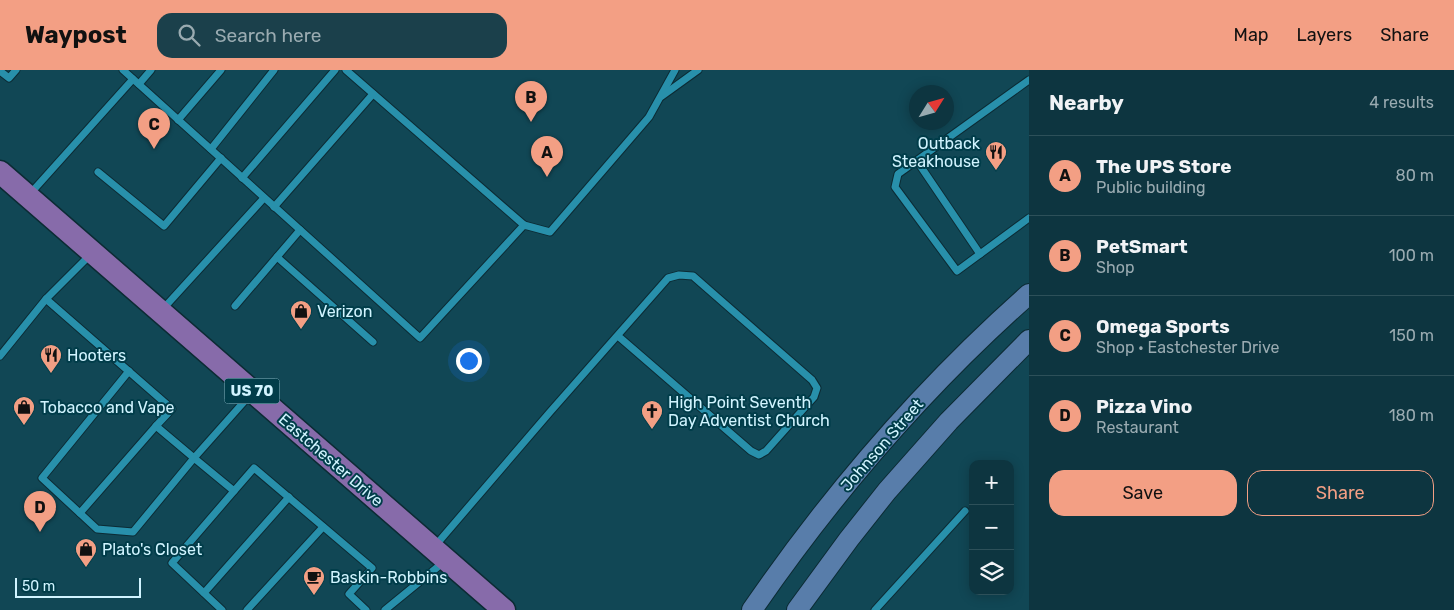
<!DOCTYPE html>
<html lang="en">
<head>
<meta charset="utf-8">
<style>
  :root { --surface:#0d3540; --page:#1b404b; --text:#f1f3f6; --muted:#9aabb1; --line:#2d5059; --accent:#f39f84 }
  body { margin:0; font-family:Rubik,sans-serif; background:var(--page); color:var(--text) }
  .controls { position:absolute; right:15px; bottom:15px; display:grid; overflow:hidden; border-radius:10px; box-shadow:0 2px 12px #0003 }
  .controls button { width:45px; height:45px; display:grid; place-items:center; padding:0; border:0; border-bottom:1px solid var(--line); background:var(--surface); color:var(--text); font:25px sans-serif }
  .compass { position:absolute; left:909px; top:15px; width:45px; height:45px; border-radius:50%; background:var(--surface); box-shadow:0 2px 12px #0003; rotate:53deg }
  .scale { position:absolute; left:15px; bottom:12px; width:126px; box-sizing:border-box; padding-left:5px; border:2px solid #d1f4ff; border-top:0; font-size:14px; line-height:18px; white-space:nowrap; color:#d1f4ff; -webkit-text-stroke:4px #013d4a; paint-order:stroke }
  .you { position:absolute; left:468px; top:290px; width:18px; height:18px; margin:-12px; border:4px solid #fff; border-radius:50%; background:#1a73e8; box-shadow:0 0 0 8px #1a73e833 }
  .badge { display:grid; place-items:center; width:32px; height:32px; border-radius:50%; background:var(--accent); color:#111; font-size:16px; font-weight:700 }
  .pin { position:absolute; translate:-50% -41px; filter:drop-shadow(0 1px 2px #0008) }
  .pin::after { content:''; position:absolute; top:26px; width:18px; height:15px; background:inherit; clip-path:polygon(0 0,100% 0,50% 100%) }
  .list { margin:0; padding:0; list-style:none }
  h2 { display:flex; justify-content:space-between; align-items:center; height:65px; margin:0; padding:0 20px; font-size:21px }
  h2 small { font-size:16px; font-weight:400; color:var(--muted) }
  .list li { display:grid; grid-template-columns:32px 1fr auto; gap:15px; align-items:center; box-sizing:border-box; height:80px; padding:0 20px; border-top:1px solid var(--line) }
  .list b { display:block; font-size:19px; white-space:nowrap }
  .list p { margin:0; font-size:16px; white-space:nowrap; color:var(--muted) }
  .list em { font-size:16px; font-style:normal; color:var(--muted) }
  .actions { display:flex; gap:10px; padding:15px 20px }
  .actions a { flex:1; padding:11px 0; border:1px solid var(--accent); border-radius:15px; text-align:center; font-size:18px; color:var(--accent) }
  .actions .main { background:var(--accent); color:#111 }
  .icon { flex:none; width:28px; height:28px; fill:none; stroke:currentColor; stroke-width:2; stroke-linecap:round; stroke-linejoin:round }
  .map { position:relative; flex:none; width:1029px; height:540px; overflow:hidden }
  header { display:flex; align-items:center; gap:30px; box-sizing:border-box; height:70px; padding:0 25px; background:var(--accent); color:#111 }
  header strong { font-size:24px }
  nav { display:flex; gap:28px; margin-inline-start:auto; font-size:18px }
  .search { width:350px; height:45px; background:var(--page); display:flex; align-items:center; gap:12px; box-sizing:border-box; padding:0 18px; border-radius:15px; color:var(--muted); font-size:19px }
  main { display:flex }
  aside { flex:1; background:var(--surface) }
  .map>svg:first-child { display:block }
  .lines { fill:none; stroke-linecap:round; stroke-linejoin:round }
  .lane-casing { stroke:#0c2b34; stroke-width:9 }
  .secondary-casing { stroke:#0c2b34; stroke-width:22 }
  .primary-casing { stroke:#0c2b34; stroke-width:25 }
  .lane { stroke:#2890ab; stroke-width:7 }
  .secondary { stroke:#587daa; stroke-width:20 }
  .primary { stroke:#876baa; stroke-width:22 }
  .labels { text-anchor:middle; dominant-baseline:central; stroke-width:4; stroke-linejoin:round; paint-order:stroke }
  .shield { fill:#013d4a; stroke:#93bdc9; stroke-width:1 }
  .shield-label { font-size:15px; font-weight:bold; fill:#d1f4ff }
  .poi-label { font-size:16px; fill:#d1f4ff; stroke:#013d4a; text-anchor:start }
  .street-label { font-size:16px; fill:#d1f4ff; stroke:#013d4a }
</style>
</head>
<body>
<header>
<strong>Waypost</strong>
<div class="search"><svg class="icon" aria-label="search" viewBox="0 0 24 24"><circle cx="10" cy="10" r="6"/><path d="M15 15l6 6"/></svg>Search here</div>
<nav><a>Map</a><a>Layers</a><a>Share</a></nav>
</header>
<main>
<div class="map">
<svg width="1029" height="540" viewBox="0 0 1029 540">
  <rect width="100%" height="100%" fill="#114755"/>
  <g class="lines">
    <g class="lane-casing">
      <g id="lane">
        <polyline points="123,0 420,268 524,155 550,162 649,47 675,0"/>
        <polyline points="346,0 524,155"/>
        <polyline points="0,1 9,8 16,0"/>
        <polyline points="1029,10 898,104 895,117 957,201 1029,148"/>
        <polyline points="139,14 151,0"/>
        <polyline points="662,26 698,0"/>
        <polyline points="178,50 221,0"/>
        <polyline points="211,79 274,0"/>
        <polyline points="917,91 980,184"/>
        <polyline points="98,102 164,156 221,88"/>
        <polyline points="242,108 335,0"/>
        <polyline points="29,125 133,9"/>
        <polyline points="274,137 373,24"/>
        <polyline points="277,187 373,272"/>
        <polyline points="46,229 172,339 156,356 194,388 250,325"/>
        <polyline points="235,236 300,160"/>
        <polyline points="162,240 264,128"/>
        <polyline points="0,286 46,229 90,185"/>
        <polyline points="129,301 42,408 97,459 133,462 194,388 234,421 254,398 372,498 349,524 366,540"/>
        <polyline points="80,443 156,356"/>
        <polyline points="435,476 550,342 668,208 679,205 693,206 812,310 817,318 814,327 766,381 759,385 751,381 618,266"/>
        <polyline points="204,523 289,427"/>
        <polyline points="222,540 172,493 234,421"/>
        <polyline points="247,540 323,457"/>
        <polyline points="385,540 445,491"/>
        <polyline points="875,540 965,441"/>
      </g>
    </g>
    <g class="secondary-casing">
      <g id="secondary">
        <path d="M752,540c79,-115 172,-223 277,-316"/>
        <polyline points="797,540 849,469 887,421 949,351 1029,270"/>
      </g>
    </g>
    <g class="primary-casing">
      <polyline id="primary" points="0,102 504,540"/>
    </g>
    <use href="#lane" class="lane"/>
    <use href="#secondary" class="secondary"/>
    <use href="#primary" class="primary"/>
  </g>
  <defs>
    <g id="restaurant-pin" transform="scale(1.125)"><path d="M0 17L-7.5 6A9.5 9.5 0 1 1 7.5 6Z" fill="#f39f84" stroke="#013d4a"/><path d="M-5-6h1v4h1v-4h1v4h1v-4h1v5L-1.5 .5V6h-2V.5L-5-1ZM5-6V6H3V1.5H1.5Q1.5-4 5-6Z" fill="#111"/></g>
    <g id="shop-pin" transform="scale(1.125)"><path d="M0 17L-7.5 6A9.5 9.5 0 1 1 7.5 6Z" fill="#f39f84" stroke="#013d4a"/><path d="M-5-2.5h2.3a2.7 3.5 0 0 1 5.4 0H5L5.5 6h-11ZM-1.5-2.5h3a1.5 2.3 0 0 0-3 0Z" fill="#111"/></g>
    <g id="church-pin" transform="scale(1.125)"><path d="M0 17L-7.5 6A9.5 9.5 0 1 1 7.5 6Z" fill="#f39f84" stroke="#013d4a"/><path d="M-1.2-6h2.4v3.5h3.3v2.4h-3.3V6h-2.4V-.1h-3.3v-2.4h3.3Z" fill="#111"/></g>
    <g id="cafe-pin" transform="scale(1.125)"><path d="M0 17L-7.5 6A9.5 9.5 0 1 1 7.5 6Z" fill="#f39f84" stroke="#013d4a"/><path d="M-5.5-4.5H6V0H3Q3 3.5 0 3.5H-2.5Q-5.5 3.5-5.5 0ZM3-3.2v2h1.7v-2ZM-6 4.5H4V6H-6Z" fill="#111"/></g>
  </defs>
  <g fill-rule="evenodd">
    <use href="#restaurant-pin" x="996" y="82"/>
    <use href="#shop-pin" x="301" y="241"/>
    <use href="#restaurant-pin" x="51" y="285"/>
    <use href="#shop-pin" x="24" y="337"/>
    <use href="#church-pin" x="652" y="341"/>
    <use href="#shop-pin" x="86" y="479"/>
    <use href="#cafe-pin" x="314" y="507"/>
  </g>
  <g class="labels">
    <rect class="shield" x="224.5" y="308.5" width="55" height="25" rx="4"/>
    <g class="shield-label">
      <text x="252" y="321">US 70</text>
    </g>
    <g class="poi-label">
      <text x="980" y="73" text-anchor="end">Outback<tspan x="980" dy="18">Steakhouse</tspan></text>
      <text x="317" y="241">Verizon</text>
      <text x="67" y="285">Hooters</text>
      <text x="668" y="332">High Point Seventh<tspan x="668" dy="18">Day Adventist Church</tspan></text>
      <text x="40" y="337">Tobacco and Vape</text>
      <text x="102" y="479">Plato's Closet</text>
      <text x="330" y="507">Baskin-Robbins</text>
    </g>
    <g class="street-label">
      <text transform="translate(882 375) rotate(-49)">Johnson Street</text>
      <text transform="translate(331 390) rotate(41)">Eastchester Drive</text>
    </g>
  </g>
</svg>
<div class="controls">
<button>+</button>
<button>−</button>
<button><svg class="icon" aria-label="layers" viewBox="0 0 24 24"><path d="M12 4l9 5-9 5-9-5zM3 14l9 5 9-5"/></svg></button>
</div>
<svg class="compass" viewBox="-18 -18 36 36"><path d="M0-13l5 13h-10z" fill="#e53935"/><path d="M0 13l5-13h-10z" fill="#9aabb1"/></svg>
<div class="scale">50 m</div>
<div class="you"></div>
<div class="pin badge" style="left:547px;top:107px">A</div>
<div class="pin badge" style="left:531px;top:52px">B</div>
<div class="pin badge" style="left:154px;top:79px">C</div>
<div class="pin badge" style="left:40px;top:462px">D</div>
</div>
<aside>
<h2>Nearby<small>4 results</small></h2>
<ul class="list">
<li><span class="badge">A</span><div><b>The UPS Store</b><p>Public building</p></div><em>80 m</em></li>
<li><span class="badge">B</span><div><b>PetSmart</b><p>Shop</p></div><em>100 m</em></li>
<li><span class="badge">C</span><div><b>Omega Sports</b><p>Shop · Eastchester Drive</p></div><em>150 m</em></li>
<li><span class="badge">D</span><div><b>Pizza Vino</b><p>Restaurant</p></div><em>180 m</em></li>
</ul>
<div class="actions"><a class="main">Save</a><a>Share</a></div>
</aside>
</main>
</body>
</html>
